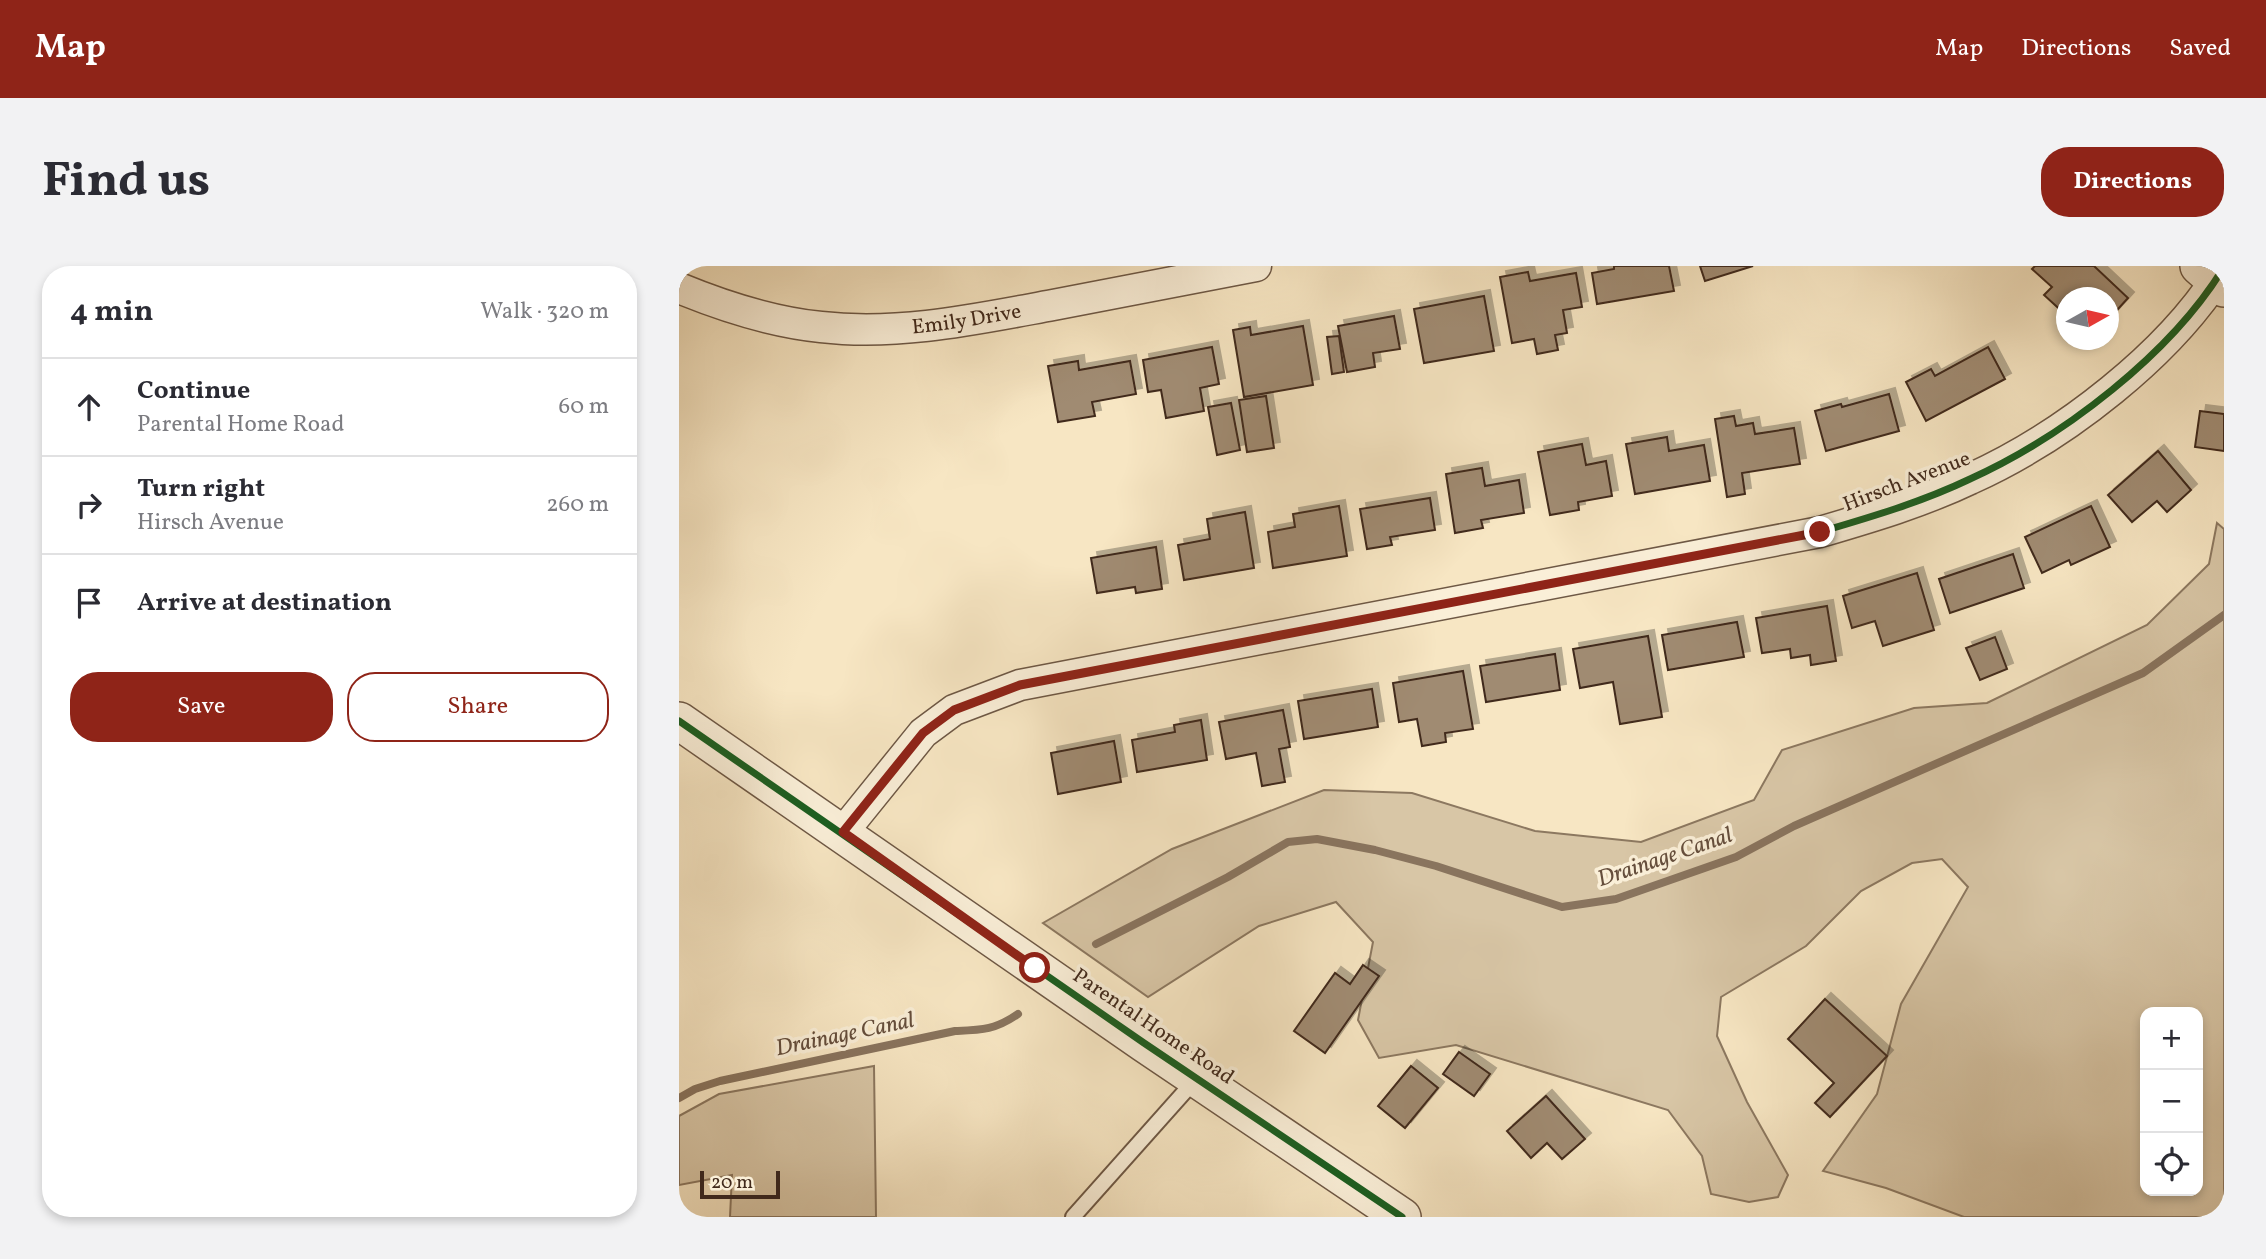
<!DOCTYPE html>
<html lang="en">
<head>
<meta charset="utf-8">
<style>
  :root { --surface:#fff; --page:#f2f2f3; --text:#2b2b33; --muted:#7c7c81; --line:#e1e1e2; --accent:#8f2418 }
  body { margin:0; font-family:Vollkorn,serif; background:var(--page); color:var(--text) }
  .controls { position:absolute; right:21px; bottom:21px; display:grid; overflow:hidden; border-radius:14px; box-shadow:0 4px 10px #0003 }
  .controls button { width:63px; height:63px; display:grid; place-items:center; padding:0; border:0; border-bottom:2px solid var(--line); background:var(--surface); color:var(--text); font:35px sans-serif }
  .compass { position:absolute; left:1377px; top:21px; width:63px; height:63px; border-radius:50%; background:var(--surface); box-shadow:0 4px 10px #0003; rotate:82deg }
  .scale { position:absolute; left:21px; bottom:18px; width:80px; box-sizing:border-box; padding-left:7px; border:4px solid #41291b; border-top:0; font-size:19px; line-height:24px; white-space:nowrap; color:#41291b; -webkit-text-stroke:5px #faefd8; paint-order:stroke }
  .stop { position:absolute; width:21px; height:21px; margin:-16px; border:5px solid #8f2418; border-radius:50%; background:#fff }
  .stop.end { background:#8f2418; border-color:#fff; box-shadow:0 2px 7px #0008 }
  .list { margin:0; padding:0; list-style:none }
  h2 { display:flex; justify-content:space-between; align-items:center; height:91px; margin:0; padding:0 28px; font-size:30px }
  h2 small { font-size:23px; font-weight:400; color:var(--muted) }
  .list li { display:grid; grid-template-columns:46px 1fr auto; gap:21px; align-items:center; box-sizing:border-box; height:98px; padding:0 28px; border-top:2px solid var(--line) }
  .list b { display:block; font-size:26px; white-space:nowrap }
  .list p { margin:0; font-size:23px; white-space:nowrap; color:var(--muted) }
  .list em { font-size:23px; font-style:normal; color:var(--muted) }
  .actions { display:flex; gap:14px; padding:21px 28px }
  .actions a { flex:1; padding:16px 0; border:2px solid var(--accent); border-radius:28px; text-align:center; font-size:24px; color:var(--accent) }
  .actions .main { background:var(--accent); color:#fff }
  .icon { flex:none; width:38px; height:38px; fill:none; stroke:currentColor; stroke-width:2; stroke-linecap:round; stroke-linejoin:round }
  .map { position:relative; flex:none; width:1545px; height:951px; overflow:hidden; border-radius:28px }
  header { display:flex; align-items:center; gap:42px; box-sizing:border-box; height:98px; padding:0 35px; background:var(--accent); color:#fff }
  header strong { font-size:33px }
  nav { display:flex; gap:38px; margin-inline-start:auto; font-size:24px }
  .intro { display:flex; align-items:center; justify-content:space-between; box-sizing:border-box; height:168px; padding:0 42px }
  h1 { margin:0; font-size:49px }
  .button { padding:18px 32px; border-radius:28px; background:var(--accent); color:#fff; font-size:24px; font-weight:700 }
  main { display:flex; gap:42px; padding:0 42px }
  aside { flex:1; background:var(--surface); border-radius:28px; box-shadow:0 4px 10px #0003 }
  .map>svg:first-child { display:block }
  .green { fill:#d8c6a6; stroke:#8c7860; stroke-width:2; fill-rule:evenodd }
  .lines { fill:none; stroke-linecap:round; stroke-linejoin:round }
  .stream { stroke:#89745e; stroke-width:8 }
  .building { fill:#a08b72; stroke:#41291b; stroke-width:2; filter:url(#shadow) }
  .service-casing { stroke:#6e5845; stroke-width:18 }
  .minor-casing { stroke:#6e5845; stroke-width:33 }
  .tertiary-casing { stroke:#6e5845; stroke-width:40 }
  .service { stroke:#faefd8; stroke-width:14 }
  .minor { stroke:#faefd8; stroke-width:30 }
  .tertiary { stroke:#faefd8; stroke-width:37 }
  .cycleway-casing { stroke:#faefd8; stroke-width:11 }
  .cycleway { stroke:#1b5e20; stroke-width:7 }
  .route { stroke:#8f2418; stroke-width:9 }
  .labels { text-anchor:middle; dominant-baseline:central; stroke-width:7; stroke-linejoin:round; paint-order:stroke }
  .street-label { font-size:21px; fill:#41291b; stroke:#faefd8 }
  .water-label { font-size:23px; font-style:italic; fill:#654e3c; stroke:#faefd8 }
</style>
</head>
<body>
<header>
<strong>Map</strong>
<nav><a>Map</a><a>Directions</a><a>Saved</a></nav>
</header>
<div class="intro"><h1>Find us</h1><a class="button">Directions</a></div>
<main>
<aside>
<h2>4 min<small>Walk · 320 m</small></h2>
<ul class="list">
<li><svg class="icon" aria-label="ahead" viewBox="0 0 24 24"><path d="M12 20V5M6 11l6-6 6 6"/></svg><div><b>Continue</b><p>Parental Home Road</p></div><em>60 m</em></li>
<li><svg class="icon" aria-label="right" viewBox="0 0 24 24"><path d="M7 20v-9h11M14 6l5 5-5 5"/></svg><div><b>Turn right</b><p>Hirsch Avenue</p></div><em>260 m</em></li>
<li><svg class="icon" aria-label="arrive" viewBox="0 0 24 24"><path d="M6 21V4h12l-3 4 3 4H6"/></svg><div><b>Arrive at destination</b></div></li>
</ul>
<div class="actions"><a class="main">Save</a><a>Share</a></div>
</aside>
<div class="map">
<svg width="1545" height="951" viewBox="0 0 1545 951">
  <defs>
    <filter id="shadow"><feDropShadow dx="6" dy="-6" stdDeviation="0" flood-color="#0004"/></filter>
  </defs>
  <rect width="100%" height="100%" fill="#f7e6c3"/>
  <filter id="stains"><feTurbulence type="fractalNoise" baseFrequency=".00286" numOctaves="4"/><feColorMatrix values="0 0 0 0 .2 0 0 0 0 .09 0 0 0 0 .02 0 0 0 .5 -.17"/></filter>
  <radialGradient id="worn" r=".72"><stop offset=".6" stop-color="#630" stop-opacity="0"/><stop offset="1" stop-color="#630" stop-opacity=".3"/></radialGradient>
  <g class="green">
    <path d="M1538,257l7,6v688h-260l-78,-29 -63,-17 54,-77 24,-90 67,-117 -26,-28 -30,4 -51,28 -55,55 -85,51 -4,39 30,66 41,73 -10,22 -29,5 -38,-8 -9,-38 -34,-46 -212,-65 -77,13 -21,-38 15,-78 -37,-40 -77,24 -111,71 -105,-74 129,-74 152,-59 88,3 123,38 106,11 113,-42 28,-50 132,-42 73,-5 160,-78 62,-61zM1466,746h53v179h-53z"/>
    <polygon points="195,800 197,951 51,951 53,909 0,919 0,850 40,828"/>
  </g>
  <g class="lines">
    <g class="stream">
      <polyline points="417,678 549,611 609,576 638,573 696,584 757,600 883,641 937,633 1057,591 1115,560 1464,407 1545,349"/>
      <path d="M0,832l16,-9 25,-8 235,-50c27,-1 40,-1 63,-17"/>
    </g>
  </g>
  <g class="building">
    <polygon points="935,0 990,0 995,25 918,38 913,7 935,3"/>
    <polygon points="1021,0 1074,0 1026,15"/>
    <polygon points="1356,0 1415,0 1449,32 1430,53 1430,32 1388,32 1388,50 1365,29 1373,21 1353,3"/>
    <polygon points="849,6 851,15 897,7 903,41 884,44 888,67 876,69 879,84 858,88 855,73 833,77 821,11"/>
    <polygon points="805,30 815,85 745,97 735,43"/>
    <polygon points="715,50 721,83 694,87 696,101 668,106 659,60"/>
    <polygon points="624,60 634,119 565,131 554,64 571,61 572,69"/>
    <polygon points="660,70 665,106 653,108 648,71"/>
    <polygon points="533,81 540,118 521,122 525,145 487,152 482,124 469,126 464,94"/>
    <polygon points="1309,81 1326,113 1247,155 1227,116 1252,103 1256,110"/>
    <polygon points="399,95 400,104 451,95 457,128 413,136 416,150 379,156 369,100"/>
    <polygon points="1210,128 1220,165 1147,185 1136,145 1162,138 1163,141"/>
    <polygon points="587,130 595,182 568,186 560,134"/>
    <polygon points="552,137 561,184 538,189 529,141"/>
    <polygon points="1521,145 1545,148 1545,185 1516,181"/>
    <polygon points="1055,150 1057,160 1074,157 1076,168 1115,162 1121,198 1063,207 1066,228 1048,231 1036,153"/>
    <polygon points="988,171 990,185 1025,179 1031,215 956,228 947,178"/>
    <polygon points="903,178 907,199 927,195 933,230 899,236 900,244 871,249 859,186"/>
    <polygon points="1479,185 1512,224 1488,246 1478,235 1453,256 1429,229"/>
    <polygon points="803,202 806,220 840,214 845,247 802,254 804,262 776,267 767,208"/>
    <polygon points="751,232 756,264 711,271 713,279 688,283 681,243"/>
    <polygon points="660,240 668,290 594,302 589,266 616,261 614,248"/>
    <polygon points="1412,240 1431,281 1392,299 1390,294 1363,307 1346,271"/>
    <polygon points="566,246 575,302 505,314 499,279 531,273 528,253"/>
    <polygon points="477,281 483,323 457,327 456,321 418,327 412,292"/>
    <polygon points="1334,288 1345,322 1271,347 1260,313"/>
    <polygon points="1238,307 1255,364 1204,380 1196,355 1173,362 1164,330"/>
    <polygon points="1148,340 1157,395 1132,399 1131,389 1112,392 1111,383 1083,387 1077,352"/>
    <polygon points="1058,356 1065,391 989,404 983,369"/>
    <polygon points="969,370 983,451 941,458 934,416 901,422 894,383"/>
    <polygon points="1316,371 1328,403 1301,414 1287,382"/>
    <polygon points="876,388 881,424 807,436 801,400"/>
    <polygon points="784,405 794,463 766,467 767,476 743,480 738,453 720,456 714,417"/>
    <polygon points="693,423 699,461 625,473 619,435"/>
    <polygon points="604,444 611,481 600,483 606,516 583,520 577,487 547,493 540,456"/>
    <polygon points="522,454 528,494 458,506 453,474 496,466 495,459"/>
    <polygon points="435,475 442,516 379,528 372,487"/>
    <polygon points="684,699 700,710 646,787 615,765 656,707 671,718"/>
    <polygon points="1146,733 1208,790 1151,851 1136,837 1155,817 1109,773"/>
    <polygon points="780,786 811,808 795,830 764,808"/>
    <polygon points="732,800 759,822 726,862 699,840"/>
    <polygon points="867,830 906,873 883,893 868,877 852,892 828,865"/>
  </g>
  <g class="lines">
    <g class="service-casing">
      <polyline id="service" points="394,951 517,813"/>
    </g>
    <g class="minor-casing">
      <g id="minor">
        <path id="s1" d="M0,22c46,19 93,34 142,39 78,9 156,-8 232,-22 67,-13 135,-26 203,-39"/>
        <path d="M164,566l80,-99 31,-23 66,-25 800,-153c51,-15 102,-30 150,-53 93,-42 201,-125 254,-212"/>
      </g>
    </g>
    <g class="tertiary-casing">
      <g id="tertiary">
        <polyline points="1520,0 1545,22"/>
        <polyline points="0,455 465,777 723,951"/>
      </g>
    </g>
    <use href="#service" class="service"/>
    <use href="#minor" class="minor"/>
    <use href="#tertiary" class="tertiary"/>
    <g class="cycleway-casing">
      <g id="cycleway">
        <polyline points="0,455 465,777 723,951"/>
        <path d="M164,566l80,-99 31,-23 66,-25 800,-153c51,-15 102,-30 150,-53 93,-42 201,-125 254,-212"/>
      </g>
    </g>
    <use href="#cycleway" class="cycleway"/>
  </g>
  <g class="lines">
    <polyline class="route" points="356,702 164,566 244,467 275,444 341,419 1141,266"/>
  </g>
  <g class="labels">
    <g class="street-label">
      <text stroke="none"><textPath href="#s1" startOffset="294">Emily Drive</textPath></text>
      <text transform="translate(1228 216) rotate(-21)">Hirsch Avenue</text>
      <text transform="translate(474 761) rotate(34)">Parental Home Road</text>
    </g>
    <g class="water-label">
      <text transform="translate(986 592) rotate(-19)">Drainage Canal</text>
      <text transform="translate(166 769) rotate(-12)">Drainage Canal</text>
    </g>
  </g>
  <rect width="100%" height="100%" filter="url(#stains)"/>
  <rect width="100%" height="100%" fill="url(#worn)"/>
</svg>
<div class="controls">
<button>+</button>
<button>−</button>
<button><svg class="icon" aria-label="locate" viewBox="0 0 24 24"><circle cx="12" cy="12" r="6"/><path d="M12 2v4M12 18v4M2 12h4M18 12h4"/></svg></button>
</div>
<svg class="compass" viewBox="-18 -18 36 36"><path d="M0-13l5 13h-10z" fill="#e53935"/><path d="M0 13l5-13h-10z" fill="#7c7c81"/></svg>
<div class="scale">20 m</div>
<div class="stop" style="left:356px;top:702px"></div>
<div class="stop end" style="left:1141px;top:266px"></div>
</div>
</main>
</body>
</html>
